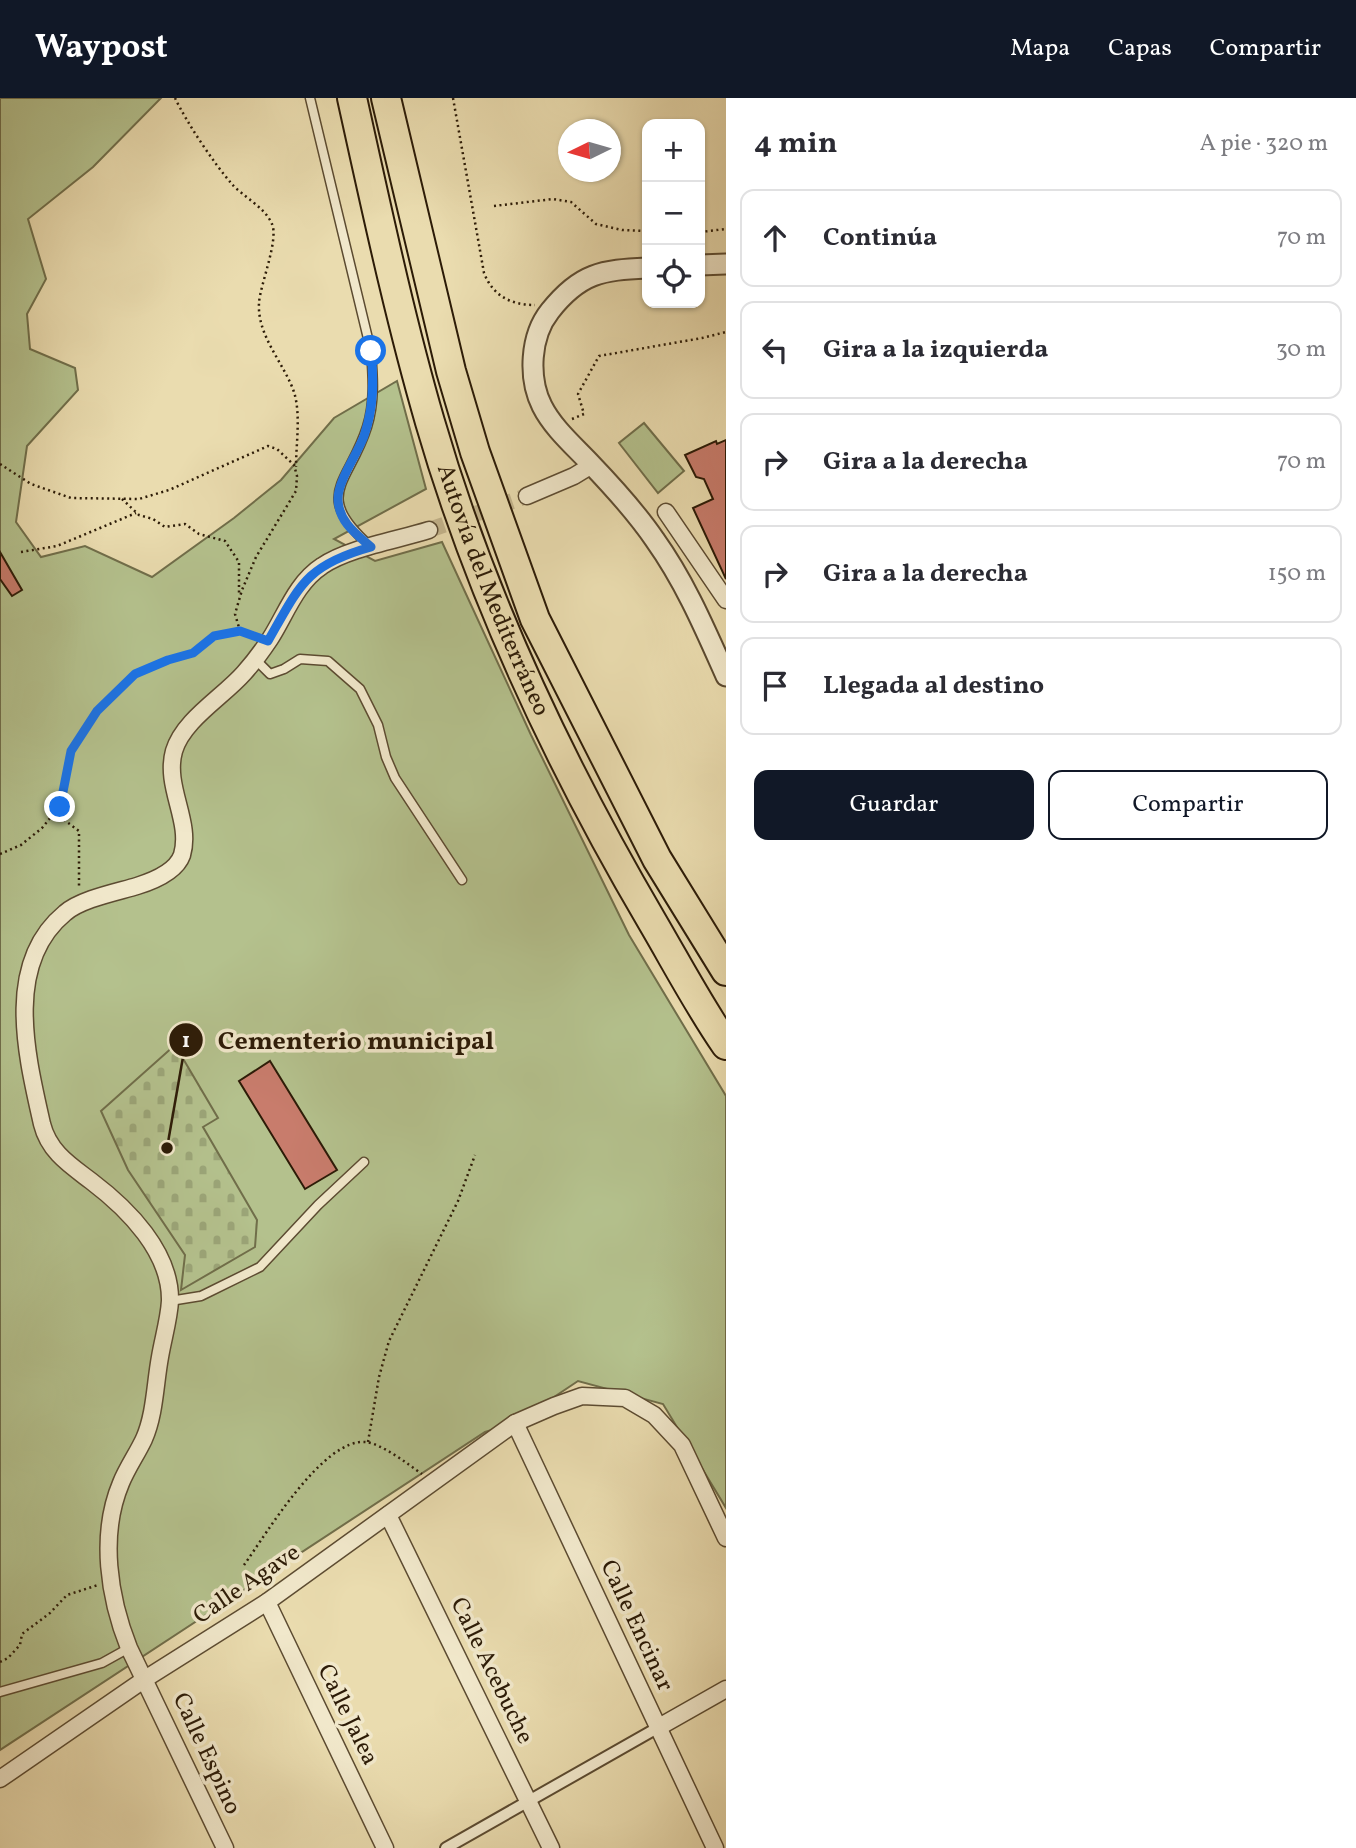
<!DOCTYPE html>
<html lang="es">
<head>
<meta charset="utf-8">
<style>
  :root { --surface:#fff; --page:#f2f2f3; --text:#2b2b33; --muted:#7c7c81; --line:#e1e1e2; --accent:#111827 }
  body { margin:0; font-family:Vollkorn,serif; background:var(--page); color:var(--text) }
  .controls { position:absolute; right:21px; top:21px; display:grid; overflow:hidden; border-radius:14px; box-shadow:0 2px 5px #0004 }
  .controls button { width:63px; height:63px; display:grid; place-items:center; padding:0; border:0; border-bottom:2px solid var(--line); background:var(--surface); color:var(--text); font:35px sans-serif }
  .compass { position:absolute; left:558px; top:21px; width:63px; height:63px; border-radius:50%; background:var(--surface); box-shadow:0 2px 5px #0004; rotate:265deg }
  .stop { position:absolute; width:21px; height:21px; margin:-16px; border:5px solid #1a73e8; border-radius:50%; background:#fff }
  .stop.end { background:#1a73e8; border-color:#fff; box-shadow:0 2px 7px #0008 }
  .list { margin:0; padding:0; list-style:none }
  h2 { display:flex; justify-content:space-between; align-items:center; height:91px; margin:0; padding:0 28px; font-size:30px }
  h2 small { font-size:23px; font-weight:400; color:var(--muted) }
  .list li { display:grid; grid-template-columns:46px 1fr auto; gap:21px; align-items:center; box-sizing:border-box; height:98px; margin:0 14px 14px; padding:0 14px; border:2px solid var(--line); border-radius:14px }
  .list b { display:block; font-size:26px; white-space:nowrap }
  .list em { font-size:23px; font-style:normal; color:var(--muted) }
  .actions { display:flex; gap:14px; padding:21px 28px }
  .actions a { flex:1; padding:16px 0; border:2px solid var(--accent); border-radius:14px; text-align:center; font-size:24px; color:var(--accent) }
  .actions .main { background:var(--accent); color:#fff }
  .icon { flex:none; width:38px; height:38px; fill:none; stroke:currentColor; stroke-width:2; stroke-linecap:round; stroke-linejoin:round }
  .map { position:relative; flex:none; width:726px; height:1750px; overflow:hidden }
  header { display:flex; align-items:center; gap:42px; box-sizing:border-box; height:98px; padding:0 35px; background:var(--accent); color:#fff }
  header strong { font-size:33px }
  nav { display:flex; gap:38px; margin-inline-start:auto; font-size:24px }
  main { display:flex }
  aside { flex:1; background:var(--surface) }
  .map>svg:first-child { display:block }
  .grass { fill:#b4c18d; stroke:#706e4a; stroke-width:2 }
  .cemetery { fill:url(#cemetery-stones); stroke:#706e4a; stroke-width:2 }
  .building { fill:#c87c6c; stroke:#2c1b07; stroke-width:2 }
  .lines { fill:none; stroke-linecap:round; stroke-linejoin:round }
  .minor-tunnel { stroke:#c4b58d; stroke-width:16; stroke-dasharray:16 8; stroke-linecap:butt }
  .service-casing { stroke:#5c4b31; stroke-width:11 }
  .pedestrian-casing { stroke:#5c4b31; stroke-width:14 }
  .minor-casing { stroke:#5c4b31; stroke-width:19 }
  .tertiary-casing { stroke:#5c4b31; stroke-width:23 }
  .motorway-casing { stroke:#2c1b07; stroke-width:32 }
  .path { stroke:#2c1b07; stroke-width:2.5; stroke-dasharray:2 3.5; stroke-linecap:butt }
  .service { stroke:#f1e8cb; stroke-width:8 }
  .pedestrian { stroke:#f1e8cb; stroke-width:10 }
  .minor { stroke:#f1e8cb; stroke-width:16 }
  .tertiary { stroke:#f1e8cb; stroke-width:19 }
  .motorway { stroke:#eadcaf; stroke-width:28 }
  .route { stroke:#1a73e8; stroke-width:9 }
  .labels { text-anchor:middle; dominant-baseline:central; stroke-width:7; stroke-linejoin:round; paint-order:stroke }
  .street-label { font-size:24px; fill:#2c1b07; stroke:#f1e8cb }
  .leader { fill:none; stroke:#2c1b07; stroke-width:2.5 }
  .callout-dot { fill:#2c1b07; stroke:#f1e8cb; stroke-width:2.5 }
  .mark-label { font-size:21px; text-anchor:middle; font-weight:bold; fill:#fff }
  .callout-label { font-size:26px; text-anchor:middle; font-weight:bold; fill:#2c1b07; stroke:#f1e8cb; stroke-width:7; stroke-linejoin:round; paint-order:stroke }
</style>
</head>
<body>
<header>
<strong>Waypost</strong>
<nav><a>Mapa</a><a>Capas</a><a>Compartir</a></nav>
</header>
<main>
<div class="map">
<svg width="726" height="1750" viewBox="0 0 726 1750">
  <defs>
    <pattern id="cemetery-stones" width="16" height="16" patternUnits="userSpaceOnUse" patternTransform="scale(1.75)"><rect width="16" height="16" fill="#b4c18d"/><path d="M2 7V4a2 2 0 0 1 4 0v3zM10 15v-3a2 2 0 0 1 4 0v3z" fill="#9ba578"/></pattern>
  </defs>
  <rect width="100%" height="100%" fill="#eadcaf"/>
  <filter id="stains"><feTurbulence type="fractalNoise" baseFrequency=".00286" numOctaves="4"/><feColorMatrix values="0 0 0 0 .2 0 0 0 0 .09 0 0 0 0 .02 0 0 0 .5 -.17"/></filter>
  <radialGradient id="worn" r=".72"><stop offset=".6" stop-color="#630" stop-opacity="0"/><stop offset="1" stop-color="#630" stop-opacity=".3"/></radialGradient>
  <g class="grass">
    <polygon points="0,0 161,0 93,69 28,121 46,181 27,216 30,251 75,270 78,292 27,348 16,424 41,459 85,448 152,479 234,420 281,382 334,320 397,283 426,391 334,441 375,463 442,444 531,637 629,837 726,998 726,1410 663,1306 578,1283 515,1325 485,1334 0,1652"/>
    <polygon points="644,325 684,373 658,395 619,345"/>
  </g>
  <polygon class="cemetery" points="175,947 218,1020 203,1029 257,1122 255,1149 181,1192 185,1157 128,1072 101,1013"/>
  <g class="building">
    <polygon points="726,342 726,481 693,410 713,401 704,381 696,379 685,357 716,343 717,346"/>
    <polygon points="0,454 22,492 12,498 0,481"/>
    <polygon points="270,963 337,1072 305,1091 239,983"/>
  </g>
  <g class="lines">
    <polyline class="minor-tunnel" points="429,432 527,398"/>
    <g class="service-casing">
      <g id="service">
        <path d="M310,0l61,253c2,25 4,51 -4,76 -18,57 -55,67 2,118"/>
        <polyline points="255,561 270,576 284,571 300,561 328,563 360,591 378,627 386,659 395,680 462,782"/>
        <polyline points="170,1203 201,1198 260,1169 318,1107 364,1064"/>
        <polyline points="0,1594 102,1565 129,1550"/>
      </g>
    </g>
    <g class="pedestrian-casing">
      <polyline id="pedestrian" points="446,1750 659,1629"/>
    </g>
    <g class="minor-casing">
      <g id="minor">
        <polyline points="527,398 574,378 592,367"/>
        <polyline points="666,414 726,502"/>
        <polyline points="515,1325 715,1750"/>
        <polyline points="388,1417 551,1750"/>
        <polyline points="267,1504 385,1750"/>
        <polyline points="659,1629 726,1591"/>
        <polyline points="0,1681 145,1581 267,1504 515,1325 554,1308 582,1298 625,1300 654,1317 682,1347 726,1440"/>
        <path d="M225,1750l-96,-200c-20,-50 -30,-113 -8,-165 6,-15 16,-29 23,-44 11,-25 11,-55 16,-82 3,-18 9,-38 10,-56 1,-49 -42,-92 -79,-120 -21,-16 -42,-29 -49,-57 -15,-67 -39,-160 23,-211 16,-14 52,-21 72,-27 16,-5 39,-14 45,-31 10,-34 -18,-68 -8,-104 9,-31 49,-54 70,-78 9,-10 18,-22 26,-34 16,-25 26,-56 52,-73 26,-18 76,-26 107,-36"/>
      </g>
    </g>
    <g class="tertiary-casing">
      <g id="tertiary">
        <polyline points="700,167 726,166"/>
        <path d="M647,170c-45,2 -67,5 -97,43 -20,25 -22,67 -8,95 11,22 32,40 48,57 23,24 46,49 65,77 30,42 50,89 71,136"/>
      </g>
    </g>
    <g class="motorway-casing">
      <g id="motorway">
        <path id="s1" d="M352,0c24,108 47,217 78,324 51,176 130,343 223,501 24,41 46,83 73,122"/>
        <polyline points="386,0 451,273 475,354 535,521 657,761 726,873"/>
      </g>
    </g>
    <g class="path">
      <path d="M175,0c12,25 38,64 56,85 12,14 34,24 41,41 7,16 -12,61 -13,79 -2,33 25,60 35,89 7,23 2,51 2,75"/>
      <path d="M453,0l31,175c9,23 27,32 51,32"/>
      <polyline points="494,108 553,101 571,104 596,126 622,132 647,133"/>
      <polyline points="700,134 726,131"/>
      <polyline points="572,321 584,316 578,296 599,258 702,240 726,234"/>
      <polyline points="0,366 31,386 71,400 139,401 169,392 268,348 277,351 294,367 297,378 296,393 256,459 242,492 235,516 240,533 255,539"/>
      <polyline points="122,401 139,417 153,421 165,429 185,426 199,436 225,443 239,464 239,497"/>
      <polyline points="21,454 57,448 136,415"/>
      <polyline points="55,715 79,733 79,791"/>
      <polyline points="0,756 21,747 42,730 59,709 71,653 97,613 135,577 168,562 193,555 214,538 240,533"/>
      <polyline points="368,1344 379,1279 389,1243 458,1103 475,1057"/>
      <path d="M244,1467c23,-32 79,-127 122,-123 16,2 42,22 56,32"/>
      <polyline points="0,1564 8,1560 20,1547 22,1536 50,1515 67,1497 98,1487"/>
    </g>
    <use href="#service" class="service"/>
    <use href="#pedestrian" class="pedestrian"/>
    <use href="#minor" class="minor"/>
    <use href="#tertiary" class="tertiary"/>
    <use href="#motorway" class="motorway"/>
  </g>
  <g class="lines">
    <path class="route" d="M60,709l11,-56 26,-40 38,-37 33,-14 25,-7 21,-17 26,-5 28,10c32,-56 38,-76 103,-94 -15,-13 -32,-25 -33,-47 -1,-18 19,-45 26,-64 10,-28 10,-56 7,-85"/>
  </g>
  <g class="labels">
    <g class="street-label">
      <text stroke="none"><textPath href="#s1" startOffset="513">Autovía del Mediterráneo</textPath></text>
      <text transform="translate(247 1487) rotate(-34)">Calle Agave</text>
      <text transform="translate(636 1528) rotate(65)">Calle Encinar</text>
      <text transform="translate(491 1573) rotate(64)">Calle Acebuche</text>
      <text transform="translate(347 1617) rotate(64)">Calle Jalea</text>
      <text transform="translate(206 1656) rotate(65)">Calle Espino</text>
    </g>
  </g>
  <path class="leader" d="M167 1050L186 942"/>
  <g class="callout-dot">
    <circle cx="167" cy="1050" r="7"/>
    <circle cx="186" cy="942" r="18"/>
  </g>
  <g class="mark-label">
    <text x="186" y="949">1</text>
  </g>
  <g class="callout-label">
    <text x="356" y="951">Cementerio municipal</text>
  </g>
  <rect width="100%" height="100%" filter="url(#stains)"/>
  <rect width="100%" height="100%" fill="url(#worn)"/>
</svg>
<div class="controls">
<button>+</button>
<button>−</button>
<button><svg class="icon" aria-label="locate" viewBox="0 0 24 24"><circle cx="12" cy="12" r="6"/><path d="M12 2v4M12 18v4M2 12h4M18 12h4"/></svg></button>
</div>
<svg class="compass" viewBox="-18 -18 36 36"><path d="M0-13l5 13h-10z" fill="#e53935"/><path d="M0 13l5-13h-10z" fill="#7c7c81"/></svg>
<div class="stop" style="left:371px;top:253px"></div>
<div class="stop end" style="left:60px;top:709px"></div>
</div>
<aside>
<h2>4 min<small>A pie · 320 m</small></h2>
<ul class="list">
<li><svg class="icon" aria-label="ahead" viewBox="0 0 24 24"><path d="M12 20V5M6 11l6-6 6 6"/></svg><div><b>Continúa</b></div><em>70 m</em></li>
<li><svg class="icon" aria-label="left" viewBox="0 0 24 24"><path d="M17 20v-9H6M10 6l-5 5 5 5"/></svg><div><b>Gira a la izquierda</b></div><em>30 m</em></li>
<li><svg class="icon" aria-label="right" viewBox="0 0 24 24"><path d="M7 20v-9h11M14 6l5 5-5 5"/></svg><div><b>Gira a la derecha</b></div><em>70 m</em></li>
<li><svg class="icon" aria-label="right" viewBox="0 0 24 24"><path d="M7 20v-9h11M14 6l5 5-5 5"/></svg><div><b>Gira a la derecha</b></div><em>150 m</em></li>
<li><svg class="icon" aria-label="arrive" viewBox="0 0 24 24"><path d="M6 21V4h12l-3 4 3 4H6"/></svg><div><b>Llegada al destino</b></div></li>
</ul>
<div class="actions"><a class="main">Guardar</a><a>Compartir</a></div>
</aside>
</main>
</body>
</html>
